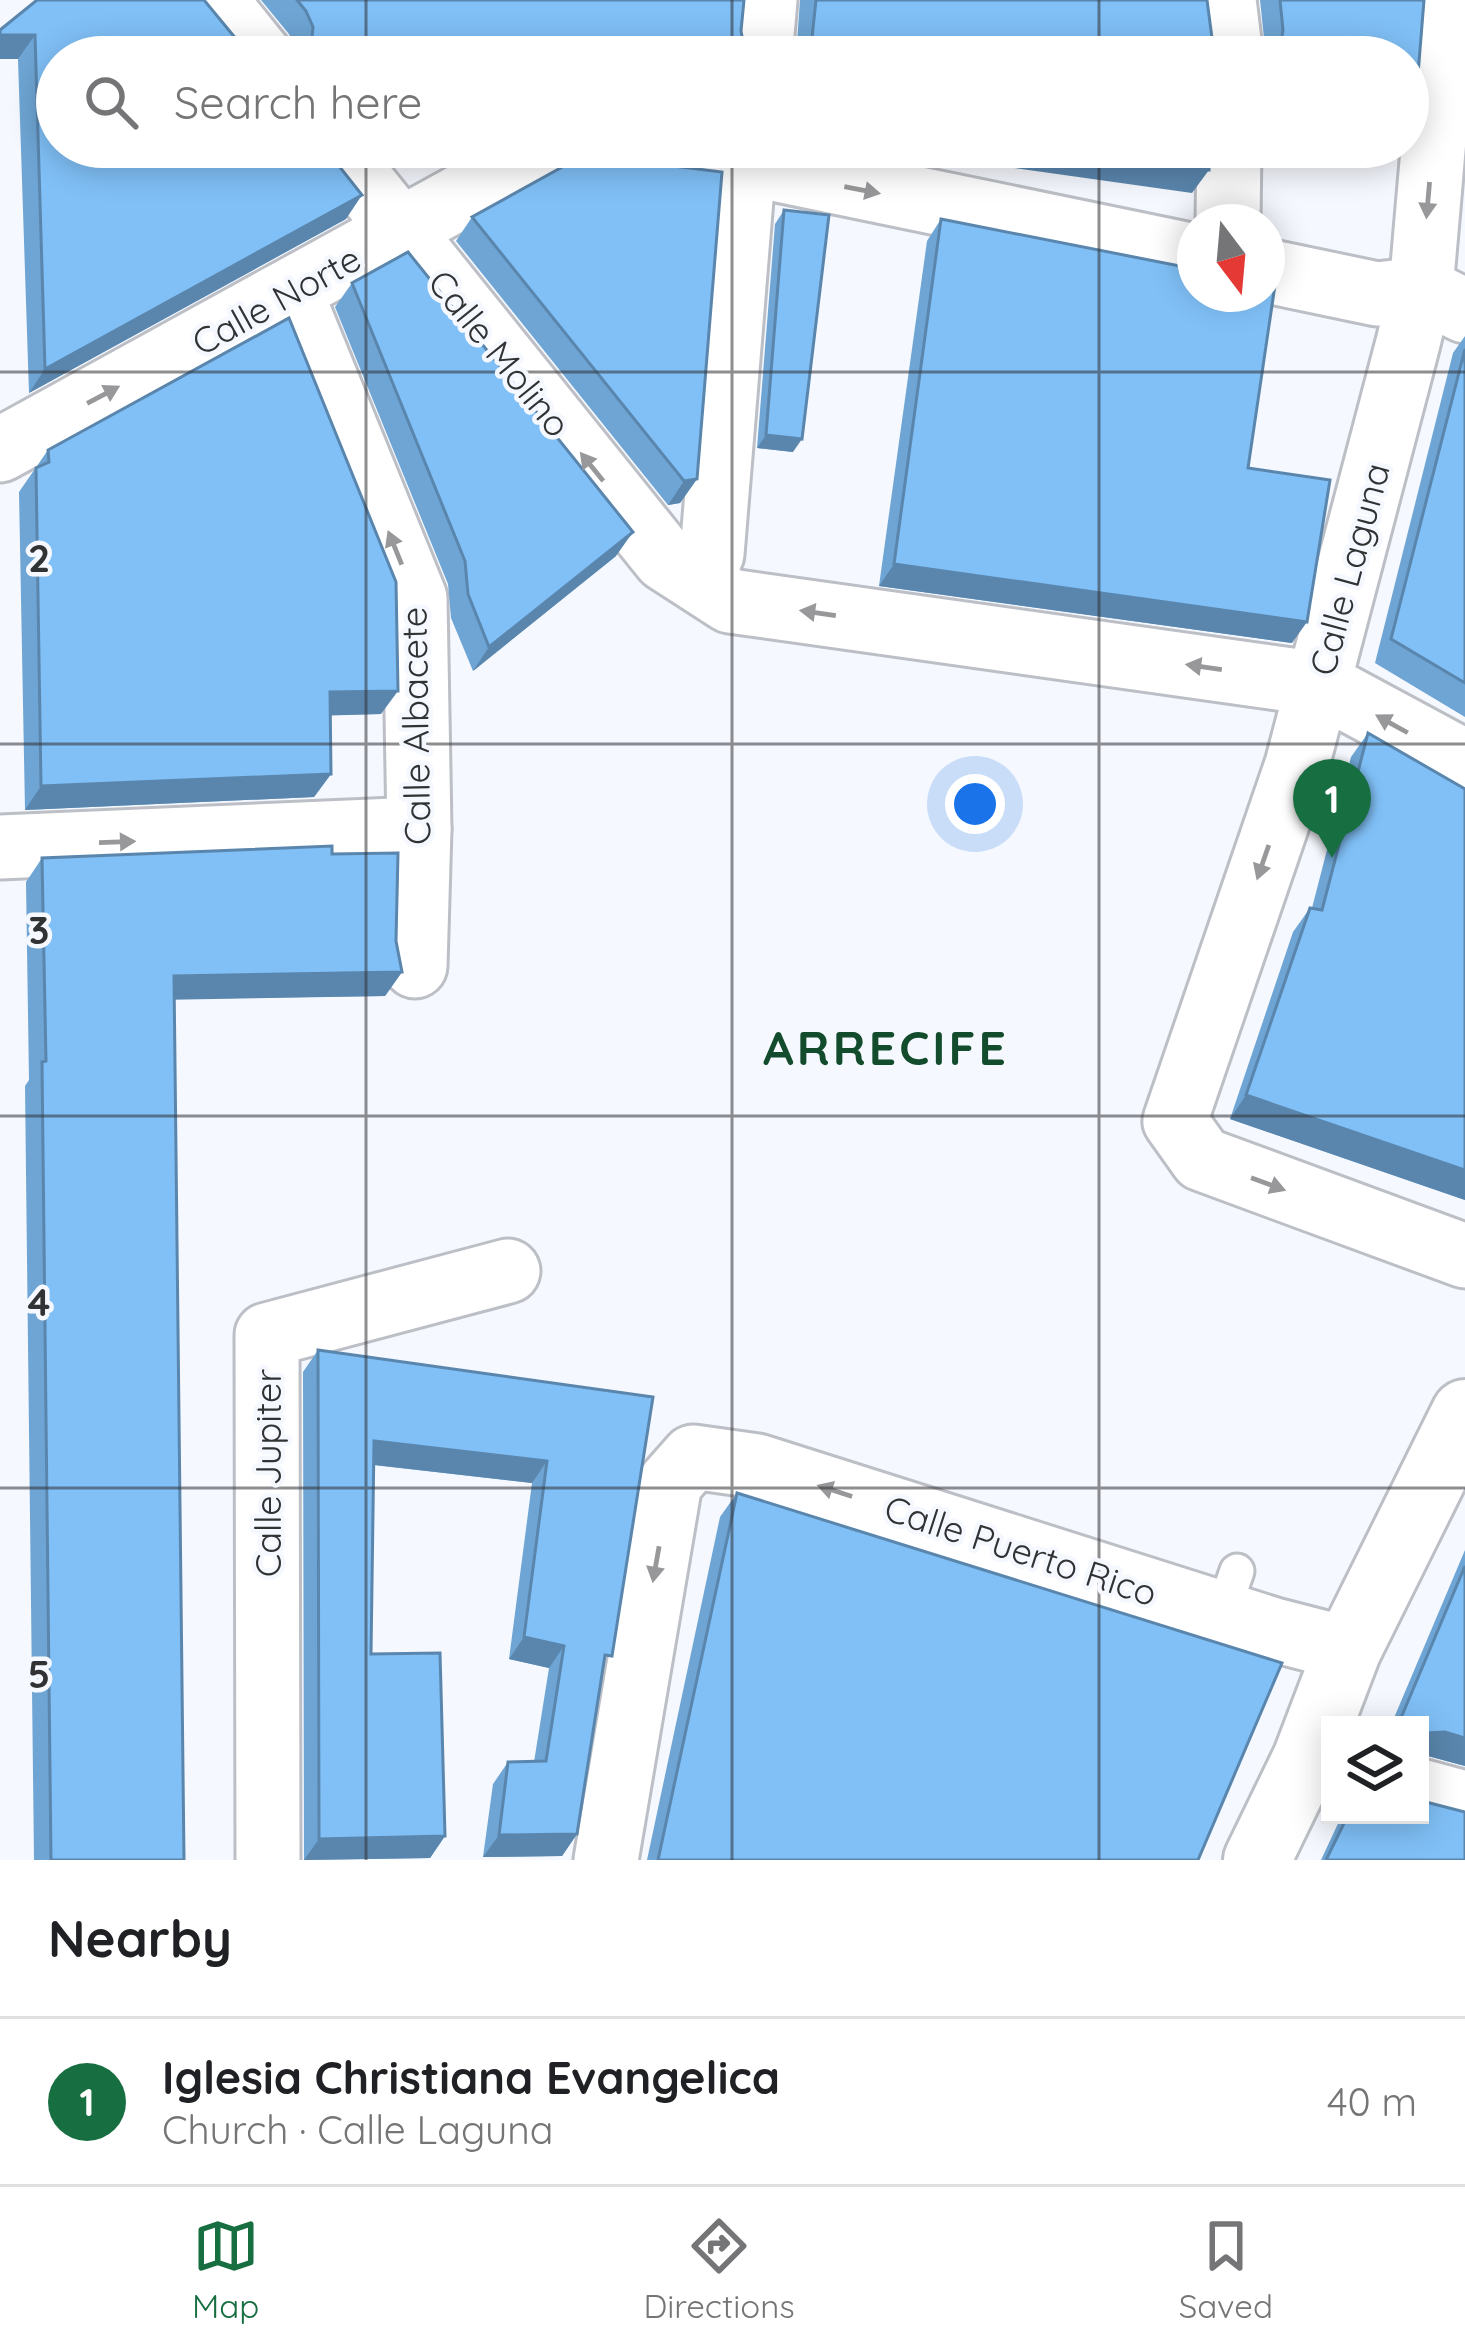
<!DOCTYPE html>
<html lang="en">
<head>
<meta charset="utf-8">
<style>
  :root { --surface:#fff; --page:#f2f2f2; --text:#202124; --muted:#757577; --line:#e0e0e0; --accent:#176e41 }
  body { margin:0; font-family:Quicksand,sans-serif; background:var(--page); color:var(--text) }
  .controls { position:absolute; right:36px; bottom:36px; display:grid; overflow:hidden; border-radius:0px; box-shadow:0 6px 30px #0003 }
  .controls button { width:108px; height:108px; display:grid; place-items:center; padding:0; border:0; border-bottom:3px solid var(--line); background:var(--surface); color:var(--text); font:60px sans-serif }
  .compass { position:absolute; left:1177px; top:204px; width:108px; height:108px; border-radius:50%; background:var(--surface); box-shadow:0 6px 30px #0003; rotate:164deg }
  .you { position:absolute; left:975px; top:804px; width:42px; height:42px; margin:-30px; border:9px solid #fff; border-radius:50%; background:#1a73e8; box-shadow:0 0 0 18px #1a73e833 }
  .badge { display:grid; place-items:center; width:78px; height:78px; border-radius:50%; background:var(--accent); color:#fff; font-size:39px; font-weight:700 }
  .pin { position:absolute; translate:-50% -99px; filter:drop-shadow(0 3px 6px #0008) }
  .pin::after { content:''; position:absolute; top:63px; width:42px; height:36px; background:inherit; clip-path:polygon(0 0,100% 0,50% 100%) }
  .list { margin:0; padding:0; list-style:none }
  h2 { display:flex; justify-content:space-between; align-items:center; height:156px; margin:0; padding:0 48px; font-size:51px }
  h2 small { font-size:39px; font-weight:400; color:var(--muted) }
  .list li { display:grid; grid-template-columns:78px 1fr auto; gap:36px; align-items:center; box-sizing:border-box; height:168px; padding:0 48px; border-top:3px solid var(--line) }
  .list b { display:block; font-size:45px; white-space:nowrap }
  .list p { margin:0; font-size:39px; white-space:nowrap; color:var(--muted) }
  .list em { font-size:39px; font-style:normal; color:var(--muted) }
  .icon { flex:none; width:66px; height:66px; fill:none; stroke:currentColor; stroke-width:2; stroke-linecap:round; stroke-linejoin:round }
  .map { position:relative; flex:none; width:1465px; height:1860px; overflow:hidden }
  .search { position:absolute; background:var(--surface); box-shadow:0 6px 30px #0003; left:36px; right:36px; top:36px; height:132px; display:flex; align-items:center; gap:30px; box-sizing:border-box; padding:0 42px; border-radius:66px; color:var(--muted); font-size:45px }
  .sheet { height:324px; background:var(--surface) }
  nav { display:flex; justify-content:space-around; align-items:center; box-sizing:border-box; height:168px; border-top:3px solid var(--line); background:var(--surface); font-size:33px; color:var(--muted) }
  nav a { display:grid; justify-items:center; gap:6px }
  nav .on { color:var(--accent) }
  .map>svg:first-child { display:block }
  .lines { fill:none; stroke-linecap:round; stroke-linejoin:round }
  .service-casing { stroke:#bdbfc6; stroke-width:39 }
  .minor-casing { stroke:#bdbfc6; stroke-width:69 }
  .tertiary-casing { stroke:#bdbfc6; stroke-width:72 }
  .service { stroke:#fff; stroke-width:33 }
  .minor { stroke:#fff; stroke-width:63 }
  .tertiary { stroke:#fff; stroke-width:66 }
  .wall { fill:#6ea5d4 }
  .shaded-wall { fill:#5a86ad }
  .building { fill:#80c0f7; stroke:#5a86ad; stroke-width:3 }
  .oneway { fill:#98989a }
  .grid { fill:none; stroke:#313234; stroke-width:3; stroke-opacity:0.55 }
  .labels { text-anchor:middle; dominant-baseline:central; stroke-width:9; stroke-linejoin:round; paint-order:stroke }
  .street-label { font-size:36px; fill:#313234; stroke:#f5f8fe }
  .district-label { font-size:48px; font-weight:bold; letter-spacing:3px; fill:#124c2c; stroke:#f5f8fe }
  .grid-label { font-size:39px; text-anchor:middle; font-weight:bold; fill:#313234; stroke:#f5f8fe; stroke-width:9; stroke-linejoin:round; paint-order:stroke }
</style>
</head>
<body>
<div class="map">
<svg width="1465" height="1860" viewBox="0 0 1465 1860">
  <rect width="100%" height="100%" fill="#f5f8fe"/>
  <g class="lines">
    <g class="service-casing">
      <polyline id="service" points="1222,1614 1237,1571"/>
    </g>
    <g class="minor-casing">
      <g id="minor">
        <polyline points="215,0 261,57"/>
        <polyline points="1224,0 1231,57"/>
        <polyline points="1446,0 1421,289 1408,343 1297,765 1175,1121 1202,1159 1465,1256"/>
        <polyline points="760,57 765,0"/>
        <polyline points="334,147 665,559 730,601 1320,684 1465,762"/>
        <polyline points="581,147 744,163 1195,256"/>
        <polyline points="1228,222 1229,147"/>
        <polyline points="1267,271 1377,294 1421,289 1465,311"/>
        <polyline points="291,293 415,598 419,829 415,966"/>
        <polyline points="0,450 551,147"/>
        <polyline points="697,579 712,554 742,187 744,163 751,147"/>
        <polyline points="0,847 419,829"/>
        <polyline points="1420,1791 1465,1803"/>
        <polyline points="268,1860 267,1335 508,1271"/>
        <polyline points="606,1860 670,1483 693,1457 757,1466 1274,1630 1348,1649"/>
      </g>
    </g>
    <g class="tertiary-casing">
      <polyline id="tertiary" points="1257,1860 1306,1759 1348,1649 1465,1413"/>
    </g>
    <use href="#service" class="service"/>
    <use href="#minor" class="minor"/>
    <use href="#tertiary" class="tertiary"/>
  </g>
  <g class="wall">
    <polygon points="36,0 346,219 29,393 18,59 0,59 0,30"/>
    <polygon points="261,0 744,0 741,31 744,47 751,57 296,57 296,50 289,34"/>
    <polygon points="800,0 1207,0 1212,38 1218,54 1222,57 796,57"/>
    <polygon points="1260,0 1424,0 1408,57 1266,57"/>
    <polygon points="436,147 476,147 446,163"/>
    <polygon points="784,210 793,452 757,448 775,224"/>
    <polygon points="472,217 697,479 680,503 668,505 456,241"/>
    <polygon points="941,219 1248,468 1292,643 879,586 927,241"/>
    <polygon points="352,283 616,556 473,671 451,618 448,584 335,307"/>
    <polygon points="1465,336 1465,717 1375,663 1453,353"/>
    <polygon points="48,450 381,714 330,715 331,774 314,797 25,810 19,492"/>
    <polygon points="1368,733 1465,789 1465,1200 1230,1119 1293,932 1310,908 1312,908 1351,757"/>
    <polygon points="332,854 396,941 402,972 385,996 174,999 184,1860 34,1860 25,1086 29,1080 26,882 42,858"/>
    <polygon points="318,1350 653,1397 603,1669 577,1834 562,1856 483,1857 493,1784 508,1762 534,1762 549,1668 509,1659 532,1483 373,1465 371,1654 445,1836 430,1858 304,1860 303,1372"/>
    <polygon points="737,1493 1198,1860 647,1860 720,1517"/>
    <polygon points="1465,1550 1465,1766 1428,1756 1420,1725 1391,1725"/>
    <polygon points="1342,1815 1420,1815 1465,1860 1321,1860"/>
  </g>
  <g class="shaded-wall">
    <polygon points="0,35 35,35 18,59 0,59"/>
    <polygon points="1408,87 1417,87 1408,100"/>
    <polygon points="458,147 476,147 446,163"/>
    <polygon points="864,147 1048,147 1209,170 1192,193"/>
    <polygon points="362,195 346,219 29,393 45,369"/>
    <polygon points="766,435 802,439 793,452 757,448"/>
    <polygon points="697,479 680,503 668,505 684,481"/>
    <polygon points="633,532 616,556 473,671 489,647"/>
    <polygon points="894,564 1307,622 1292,643 879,586"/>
    <polygon points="398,691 381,714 313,716 330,692"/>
    <polygon points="331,774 314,797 25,810 41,786"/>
    <polygon points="402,972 385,996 157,1000 174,976"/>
    <polygon points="1246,1095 1465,1170 1465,1200 1230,1119"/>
    <polygon points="374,1441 547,1461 532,1483 358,1463"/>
    <polygon points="524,1637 564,1646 549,1668 509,1659"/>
    <polygon points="1445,1732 1465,1738 1465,1766 1428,1756 1420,1756 1420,1736 1426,1733"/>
    <polygon points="577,1834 562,1856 483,1857 499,1835"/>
    <polygon points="445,1836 430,1858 304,1860 319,1839"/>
  </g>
  <g class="building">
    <polygon points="37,0 204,0 251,57 57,57 57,147 324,147 362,195 45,369 35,35 0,35 0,30"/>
    <polygon points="297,0 744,0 741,31 744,47 751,57 304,57 311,47 313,27 306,11"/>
    <polygon points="816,0 1207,0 1212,38 1218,54 1222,57 803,57 812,38"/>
    <polygon points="1280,0 1424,0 1417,87 1408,87 1408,57 1273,57 1280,48 1283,30"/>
    <polygon points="1048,147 1210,147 1209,170"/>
    <polygon points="584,155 722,172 697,479 684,481 472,217"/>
    <polygon points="784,210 829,215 802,439 766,435"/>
    <polygon points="941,219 1195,269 1195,294 1267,294 1267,281 1275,285 1248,468 1330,480 1307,622 894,564"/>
    <polygon points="408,252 633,532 489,647 468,594 465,561 352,283"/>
    <polygon points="289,318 396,582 398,691 330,692 331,774 41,786 36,468 49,462 48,450"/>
    <polygon points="1465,349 1465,683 1391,639"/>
    <polygon points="1368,733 1465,789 1465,1170 1246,1095 1310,908 1322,910"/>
    <polygon points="332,846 332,854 398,853 396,941 402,972 174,976 184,1860 51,1860 42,1062 46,1061 42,858"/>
    <polygon points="318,1350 653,1397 612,1656 605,1655 577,1834 499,1835 508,1762 546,1761 564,1646 524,1637 547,1461 374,1441 371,1654 440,1653 445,1836 319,1839"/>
    <polygon points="737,1493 1282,1663 1198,1860 658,1860"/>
    <polygon points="1465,1566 1465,1738 1445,1732 1426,1733 1420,1736 1420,1725 1398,1725"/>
    <polygon points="1420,1798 1426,1802 1465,1812 1465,1860 1326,1860 1348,1815 1420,1815"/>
  </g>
  <defs><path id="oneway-solid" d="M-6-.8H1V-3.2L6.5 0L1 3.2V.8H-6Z" transform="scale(3)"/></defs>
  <g class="oneway">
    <use href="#oneway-solid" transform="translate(862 190) rotate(11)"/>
    <use href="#oneway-solid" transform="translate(1428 200) rotate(95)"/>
    <use href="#oneway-solid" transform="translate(103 395) rotate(-28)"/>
    <use href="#oneway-solid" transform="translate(592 467) rotate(-129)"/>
    <use href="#oneway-solid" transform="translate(395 548) rotate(-112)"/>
    <use href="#oneway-solid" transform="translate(818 613) rotate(-172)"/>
    <use href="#oneway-solid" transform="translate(1204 667) rotate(-172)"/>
    <use href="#oneway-solid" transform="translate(1392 724) rotate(-151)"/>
    <use href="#oneway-solid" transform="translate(117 842) rotate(-2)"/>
    <use href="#oneway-solid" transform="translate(1263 862) rotate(109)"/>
    <use href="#oneway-solid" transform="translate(1268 1184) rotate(20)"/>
    <use href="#oneway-solid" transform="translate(835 1491) rotate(-162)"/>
    <use href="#oneway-solid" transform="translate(656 1564) rotate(100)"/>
  </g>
  <path class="grid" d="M366,0v57M732,0v57M1099,0v57M366,147v1713M732,147v1713M1099,147v1713M0,372h1465M0,744h1465M0,1116h1465M0,1488h1465"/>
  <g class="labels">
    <g class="street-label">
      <text transform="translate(276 300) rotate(-29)">Calle Norte</text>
      <text transform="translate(500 353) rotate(51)">Calle Molino</text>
      <text transform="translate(1349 569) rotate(-75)">Calle Laguna</text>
      <text transform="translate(415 726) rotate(-91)">Calle Albacete</text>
      <text transform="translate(267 1473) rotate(-90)">Calle Jupiter</text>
      <text transform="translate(1021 1550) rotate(18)">Calle Puerto Rico</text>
    </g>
    <g class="district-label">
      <text x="886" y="1047">ARRECIFE</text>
    </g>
  </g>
  <g class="grid-label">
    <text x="39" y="572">2</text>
    <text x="39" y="944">3</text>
    <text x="39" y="1316">4</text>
    <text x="39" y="1688">5</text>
  </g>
</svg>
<div class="controls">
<button><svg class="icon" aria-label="layers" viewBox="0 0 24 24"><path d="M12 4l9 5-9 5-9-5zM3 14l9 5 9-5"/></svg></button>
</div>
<svg class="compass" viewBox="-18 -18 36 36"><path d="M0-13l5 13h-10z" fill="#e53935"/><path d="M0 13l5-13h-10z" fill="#757577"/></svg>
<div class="you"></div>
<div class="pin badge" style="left:1332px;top:858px">1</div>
<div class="search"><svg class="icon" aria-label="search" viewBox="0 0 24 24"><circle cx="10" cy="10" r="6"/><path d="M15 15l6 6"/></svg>Search here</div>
</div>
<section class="sheet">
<h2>Nearby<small></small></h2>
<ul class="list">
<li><span class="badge">1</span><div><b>Iglesia Christiana Evangelica</b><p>Church · Calle Laguna</p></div><em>40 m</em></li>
</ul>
</section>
<nav>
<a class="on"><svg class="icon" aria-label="map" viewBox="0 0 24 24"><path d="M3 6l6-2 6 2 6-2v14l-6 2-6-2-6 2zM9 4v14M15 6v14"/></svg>Map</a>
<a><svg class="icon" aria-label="directions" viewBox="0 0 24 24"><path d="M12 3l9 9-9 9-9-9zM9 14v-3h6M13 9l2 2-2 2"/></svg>Directions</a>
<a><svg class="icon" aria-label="saved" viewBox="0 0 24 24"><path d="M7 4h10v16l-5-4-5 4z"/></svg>Saved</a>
</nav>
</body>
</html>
